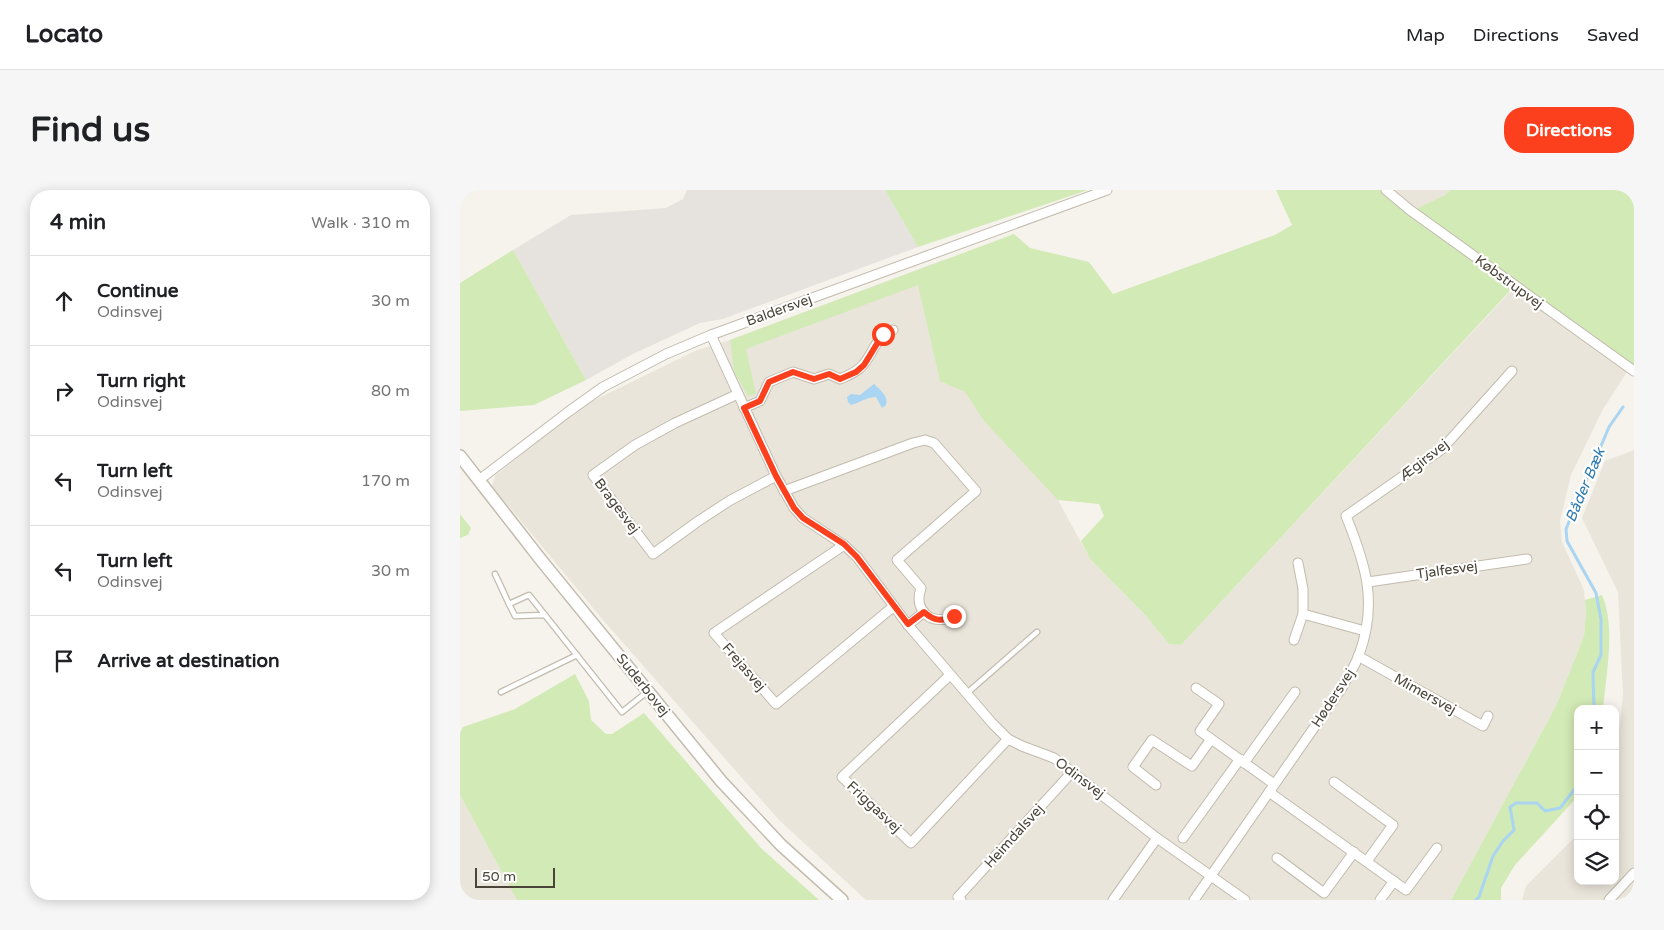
<!DOCTYPE html>
<html lang="en">
<head>
<meta charset="utf-8">
<style>
  :root { --surface:#fff; --page:#f6f6f6; --text:#202124; --muted:#757577; --line:#e0e0e0; --accent:#fc3f1d }
  body { margin:0; font-family:"Varela Round",sans-serif; background:var(--page); color:var(--text) }
  .controls { position:absolute; right:15px; bottom:15px; display:grid; overflow:hidden; border-radius:10px; box-shadow:0 2px 12px #0003 }
  .controls button { width:45px; height:45px; display:grid; place-items:center; padding:0; border:0; border-bottom:1px solid var(--line); background:var(--surface); color:var(--text); font:25px sans-serif }
  .scale { position:absolute; left:15px; bottom:12px; width:80px; box-sizing:border-box; padding-left:5px; border:2px solid #4b4439; border-top:0; font-size:14px; line-height:18px; white-space:nowrap; color:#4b4439; -webkit-text-stroke:4px #fff; paint-order:stroke }
  .stop { position:absolute; width:15px; height:15px; margin:-11px; border:4px solid #fc3f1d; border-radius:50%; background:#fff }
  .stop.end { background:#fc3f1d; border-color:#fff; box-shadow:0 1px 5px #0008 }
  .list { margin:0; padding:0; list-style:none }
  h2 { display:flex; justify-content:space-between; align-items:center; height:65px; margin:0; padding:0 20px; font-size:21px }
  h2 small { font-size:16px; font-weight:400; color:var(--muted) }
  .list li { display:grid; grid-template-columns:32px 1fr auto; gap:15px; align-items:center; box-sizing:border-box; height:90px; padding:0 20px; border-top:1px solid var(--line) }
  .list b { display:block; font-size:19px; white-space:nowrap }
  .list p { margin:0; font-size:16px; white-space:nowrap; color:var(--muted) }
  .list em { font-size:16px; font-style:normal; color:var(--muted) }
  .icon { flex:none; width:28px; height:28px; fill:none; stroke:currentColor; stroke-width:2; stroke-linecap:round; stroke-linejoin:round }
  .map { position:relative; flex:none; width:1174px; height:710px; overflow:hidden; border-radius:20px }
  header { display:flex; align-items:center; gap:30px; box-sizing:border-box; height:70px; padding:0 25px; background:var(--surface); border-bottom:1px solid var(--line) }
  header strong { font-size:24px }
  nav { display:flex; gap:28px; margin-inline-start:auto; font-size:18px }
  .intro { display:flex; align-items:center; justify-content:space-between; box-sizing:border-box; height:120px; padding:0 30px }
  h1 { margin:0; font-size:35px }
  .button { padding:12px 22px; border-radius:20px; background:var(--accent); color:#fff; font-size:18px; font-weight:700 }
  main { display:flex; gap:30px; padding:0 30px }
  aside { flex:1; background:var(--surface); border-radius:20px; box-shadow:0 2px 12px #0003 }
  .map>svg:first-child { display:block }
  .residential { fill:#eae5da }
  .industrial { fill:#e6e2dd }
  .green { fill:#d2eab5 }
  .water { fill:#a9d4f2 }
  .lines { fill:none; stroke-linecap:round; stroke-linejoin:round }
  .stream { stroke:#a9d4f2; stroke-width:3 }
  .service-casing { stroke:#c2bbae; stroke-width:7 }
  .minor-casing { stroke:#c2bbae; stroke-width:11 }
  .tertiary-casing { stroke:#c2bbae; stroke-width:14 }
  .service { stroke:#fff; stroke-width:4.5 }
  .minor { stroke:#fff; stroke-width:9 }
  .tertiary { stroke:#fff; stroke-width:11 }
  .route { stroke:#fc3f1d; stroke-width:6 }
  .labels { text-anchor:middle; dominant-baseline:central; stroke-width:4.5; stroke-linejoin:round; paint-order:stroke }
  .street-label { font-size:14px; fill:#4b4439; stroke:#fff }
  .water-label { font-size:15px; font-style:italic; fill:#2e7ab2; stroke:#fff }
</style>
</head>
<body>
<header>
<strong>Locato</strong>
<nav><a>Map</a><a>Directions</a><a>Saved</a></nav>
</header>
<div class="intro"><h1>Find us</h1><a class="button">Directions</a></div>
<main>
<aside>
<h2>4 min<small>Walk · 310 m</small></h2>
<ul class="list">
<li><svg class="icon" aria-label="ahead" viewBox="0 0 24 24"><path d="M12 20V5M6 11l6-6 6 6"/></svg><div><b>Continue</b><p>Odinsvej</p></div><em>30 m</em></li>
<li><svg class="icon" aria-label="right" viewBox="0 0 24 24"><path d="M7 20v-9h11M14 6l5 5-5 5"/></svg><div><b>Turn right</b><p>Odinsvej</p></div><em>80 m</em></li>
<li><svg class="icon" aria-label="left" viewBox="0 0 24 24"><path d="M17 20v-9H6M10 6l-5 5 5 5"/></svg><div><b>Turn left</b><p>Odinsvej</p></div><em>170 m</em></li>
<li><svg class="icon" aria-label="left" viewBox="0 0 24 24"><path d="M17 20v-9H6M10 6l-5 5 5 5"/></svg><div><b>Turn left</b><p>Odinsvej</p></div><em>30 m</em></li>
<li><svg class="icon" aria-label="arrive" viewBox="0 0 24 24"><path d="M6 21V4h12l-3 4 3 4H6"/></svg><div><b>Arrive at destination</b></div></li>
</ul>
</aside>
<div class="map">
<svg width="1174" height="710" viewBox="0 0 1174 710">
  <rect width="100%" height="100%" fill="#f6f3ec"/>
  <g class="residential">
    <polygon points="922,0 990,0 985,5 953,20"/>
    <polygon points="483,70 598,310 630,369 686,426 709,454 721,455 1059,92 1172,174 1142,221 1111,285 1100,331 1102,352 1124,400 1126,423 1124,446 1096,516 991,710 406,710 319,630 143,430 32,296 35,286 120,217 237,160 270,150"/>
    <polygon points="1174,260 1174,710 1062,710 1066,696 1118,644 1118,691 1155,691 1155,564 1158,550 1163,505 1158,402 1122,328 1145,271"/>
    <polygon points="0,605 57,709 57,710 0,710"/>
  </g>
  <polygon class="industrial" points="227,0 425,0 458,57 263,129 240,133 173,164 126,190 53,60 111,25 206,18 223,9"/>
  <g class="green">
    <polygon points="425,0 628,0 458,57"/>
    <polygon points="816,0 922,0 953,20 985,5 990,0 1174,0 1174,175 1058,92 721,455 709,454 686,426 630,369 621,351 644,326 639,314 598,310 524,231 505,202 480,191 458,95 286,159 296,204 288,206 274,182 270,150 554,44 570,58 629,72 653,104 815,45 832,35"/>
    <polygon points="53,60 126,190 74,215 0,221 0,93"/>
    <polygon points="0,324 11,338 8,345 0,348"/>
    <path d="M1142,405c14,32 4,80 1,114h-25v87l-63,69 -14,23v12h-50l105,-194 28,-70 2,-23 -1,-13z"/>
    <polygon points="115,484 129,511 131,530 146,544 152,544 184,523 301,658 359,710 57,710 0,605 0,543 3,537 55,519"/>
  </g>
  <path class="water" d="M414,194c6,6 15,12 12,21l-4,3 -6,-11c-9,0 -17,6 -25,8l-3,-3 -1,-5 4,-3 9,1z"/>
  <g class="lines">
    <g class="stream">
      <polyline points="1134,519 1133,482 1141,465 1141,429 1136,403 1107,351 1106,339 1149,237 1163,217"/>
      <polyline points="1016,710 1019,707 1033,666 1043,651 1054,640 1050,617 1056,613 1077,613 1085,621 1100,618 1118,595"/>
    </g>
    <g class="service-casing">
      <g id="service">
        <polyline points="35,384 49,414"/>
        <polyline points="84,425 55,426 49,414 69,405 162,522 187,502"/>
        <polyline points="41,502 117,465"/>
        <polyline points="506,504 577,442"/>
      </g>
    </g>
    <g class="minor-casing">
      <g id="minor">
        <polyline points="926,0 950,20 1174,181"/>
        <polyline points="251,145 316,286 334,318 343,328 384,355 397,367 448,435 532,533 548,549 562,556 594,568 697,648 785,710"/>
        <polyline points="278,204 215,233 175,255 133,285 193,364 237,332 269,311 316,286"/>
        <path d="M284,218l16,-7 9,-19 24,-10 21,7 15,-5 11,5c9,-4 17,-7 23,-14 11,-13 13,-29 30,-35"/>
        <polyline points="19,290 108,222 143,197 206,164 251,145 647,0"/>
        <path d="M324,301l129,-48 12,-3 9,3 42,48 -79,69 24,28c-8,23 11,39 33,28"/>
        <polyline points="384,355 254,443 316,514 434,416"/>
        <polyline points="908,392 1067,369"/>
        <polyline points="843,424 905,441"/>
        <polyline points="448,435 464,422"/>
        <polyline points="834,450 843,424 843,399 838,373"/>
        <polyline points="898,466 1023,536 1028,526"/>
        <polyline points="490,485 382,587 451,653 548,549"/>
        <polyline points="736,498 759,514 740,541 814,594"/>
        <polyline points="784,573 835,502"/>
        <polyline points="874,592 933,635 907,671"/>
        <polyline points="696,595 673,577 692,550 732,576 751,549"/>
        <polyline points="809,602 946,700 977,658"/>
        <polyline points="723,648 780,569"/>
        <polyline points="817,668 864,703 894,662"/>
        <polyline points="501,710 498,707 613,581"/>
        <polyline points="653,710 697,648"/>
        <path d="M734,710l149,-214c5,-10 12,-20 16,-31 19,-52 7,-90 -13,-139l96,-67 70,-78"/>
        <polyline points="920,710 934,691"/>
        <polyline points="1149,710 1174,683"/>
      </g>
    </g>
    <g class="tertiary-casing">
      <polyline id="tertiary" points="0,266 81,370 261,591 321,655 382,710"/>
    </g>
    <use href="#service" class="service"/>
    <use href="#minor" class="minor"/>
    <use href="#tertiary" class="tertiary"/>
  </g>
  <g class="lines">
    <path class="route" d="M423,144l-19,31 -8,7 -16,7 -11,-5 -15,5 -21,-7 -24,10 -9,19 -16,7 32,68 18,32 9,10 41,26 13,13 51,67 16,-12c10,9 18,10 30,4"/>
  </g>
  <g class="labels">
    <g class="street-label">
      <text transform="translate(1049 92) rotate(36)">Købstrupvej</text>
      <text transform="translate(319 120) rotate(-20)">Baldersvej</text>
      <text transform="translate(964 270) rotate(-38)">Ægirsvej</text>
      <text transform="translate(157 316) rotate(53)">Bragesvej</text>
      <text transform="translate(987 380) rotate(-8)">Tjalfesvej</text>
      <text transform="translate(284 477) rotate(49)">Frejasvej</text>
      <text transform="translate(183 495) rotate(51)">Suderbovej</text>
      <text transform="translate(965 504) rotate(29)">Mimersvej</text>
      <text transform="translate(873 508) rotate(-57)">Hødersvej</text>
      <text transform="translate(620 588) rotate(37)">Odinsvej</text>
      <text transform="translate(414 617) rotate(43)">Friggasvej</text>
      <text transform="translate(554 646) rotate(-48)">Heimdalsvej</text>
    </g>
    <g class="water-label">
      <text transform="translate(1125 295) rotate(-67)">Båder Bæk</text>
    </g>
  </g>
</svg>
<div class="controls">
<button>+</button>
<button>−</button>
<button><svg class="icon" aria-label="locate" viewBox="0 0 24 24"><circle cx="12" cy="12" r="6"/><path d="M12 2v4M12 18v4M2 12h4M18 12h4"/></svg></button>
<button><svg class="icon" aria-label="layers" viewBox="0 0 24 24"><path d="M12 4l9 5-9 5-9-5zM3 14l9 5 9-5"/></svg></button>
</div>
<div class="scale">50 m</div>
<div class="stop" style="left:423px;top:144px"></div>
<div class="stop end" style="left:494px;top:426px"></div>
</div>
</main>
</body>
</html>
